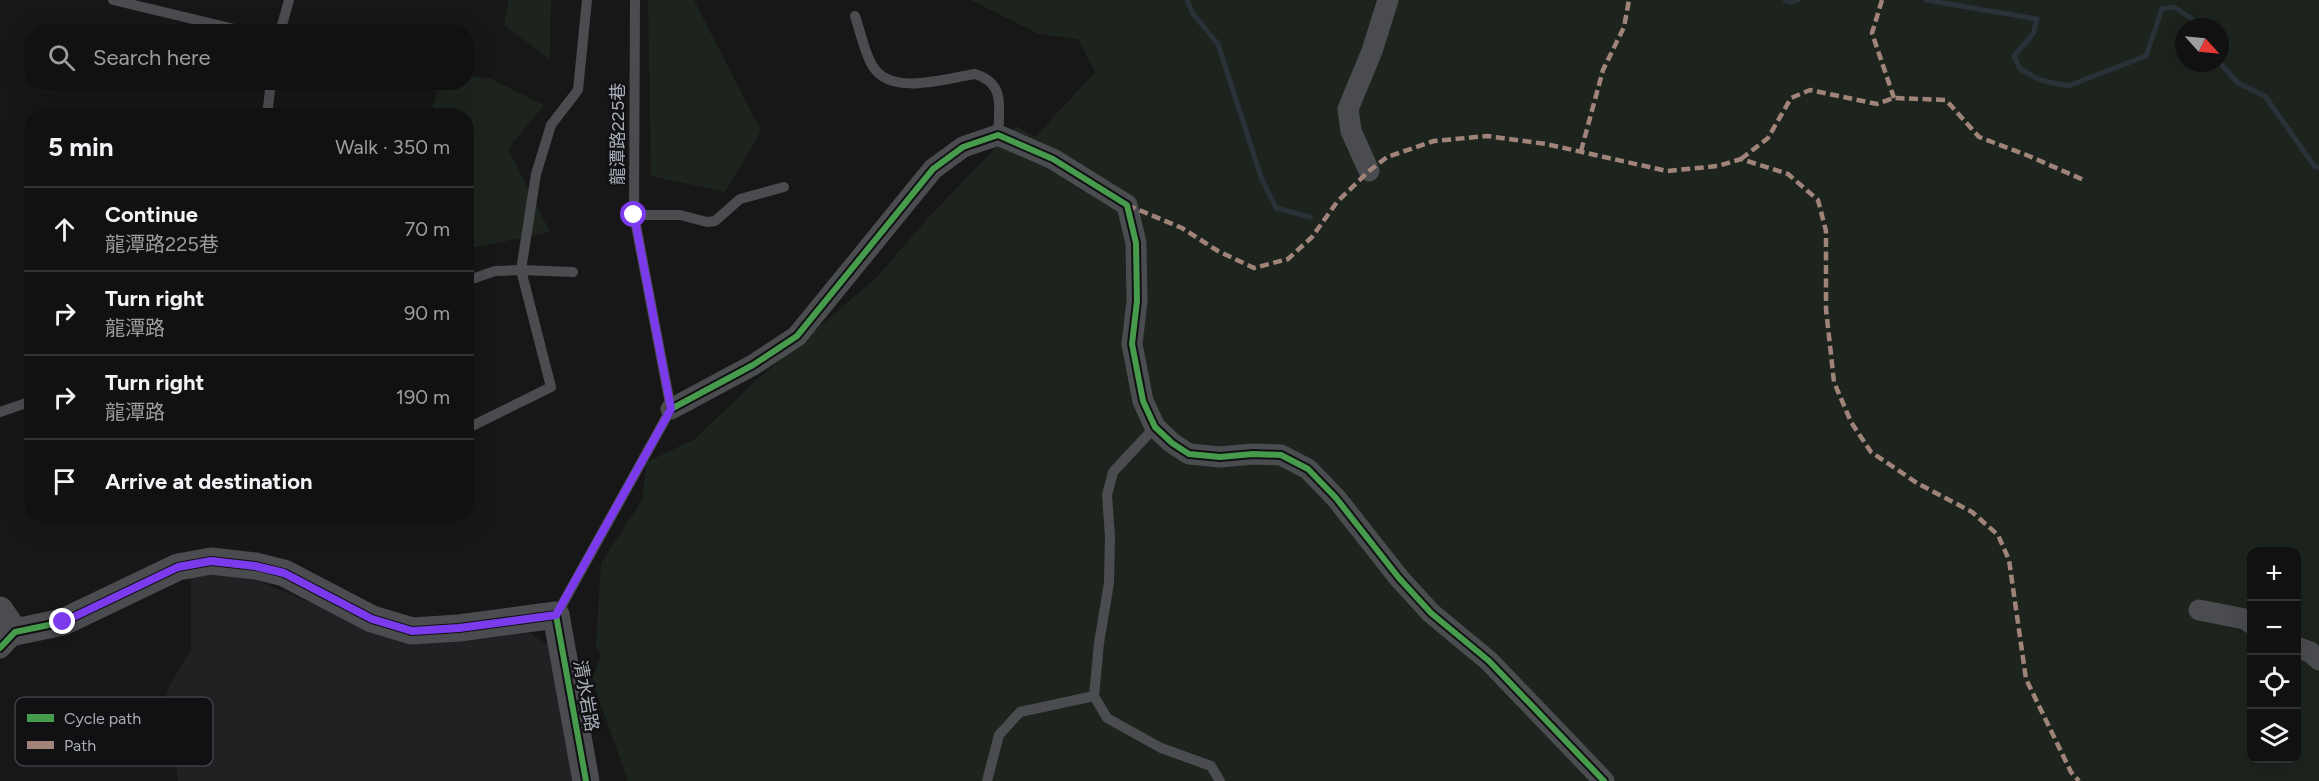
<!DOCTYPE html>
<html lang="en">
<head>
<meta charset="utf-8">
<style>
  :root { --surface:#111; --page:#1a1a1a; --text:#f1f3f6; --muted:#9c9d9f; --line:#303131 }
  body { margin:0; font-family:Figtree,"Noto Sans TC",sans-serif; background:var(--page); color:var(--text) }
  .controls { position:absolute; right:18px; bottom:18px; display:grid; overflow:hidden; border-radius:12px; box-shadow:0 6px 24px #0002 }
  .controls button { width:54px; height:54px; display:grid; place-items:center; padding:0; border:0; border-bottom:2px solid var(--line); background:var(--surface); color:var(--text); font:30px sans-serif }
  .compass { position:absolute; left:2175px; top:18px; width:54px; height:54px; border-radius:50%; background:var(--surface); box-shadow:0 6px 24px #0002; rotate:117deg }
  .stop { position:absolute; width:18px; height:18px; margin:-14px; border:4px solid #7c3aed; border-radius:50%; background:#fff }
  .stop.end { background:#7c3aed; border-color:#fff; box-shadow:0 2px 6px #0008 }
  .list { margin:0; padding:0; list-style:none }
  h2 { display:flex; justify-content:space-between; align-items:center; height:78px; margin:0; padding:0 24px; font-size:26px }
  h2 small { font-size:20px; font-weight:400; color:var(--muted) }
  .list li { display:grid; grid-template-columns:39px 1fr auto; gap:18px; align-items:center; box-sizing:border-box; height:84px; padding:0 24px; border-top:2px solid var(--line) }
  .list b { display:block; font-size:22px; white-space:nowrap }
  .list p { margin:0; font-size:20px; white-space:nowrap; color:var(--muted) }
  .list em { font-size:20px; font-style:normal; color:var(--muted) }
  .icon { flex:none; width:33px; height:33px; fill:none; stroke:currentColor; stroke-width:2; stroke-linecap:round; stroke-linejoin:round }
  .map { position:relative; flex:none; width:2319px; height:781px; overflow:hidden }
  .search { position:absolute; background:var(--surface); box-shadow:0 6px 24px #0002; left:24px; top:24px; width:450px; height:66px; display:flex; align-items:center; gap:15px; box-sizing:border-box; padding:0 21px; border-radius:24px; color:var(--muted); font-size:22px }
  .panel { position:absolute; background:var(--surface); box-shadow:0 6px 24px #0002; left:24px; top:108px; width:450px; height:414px; border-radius:24px }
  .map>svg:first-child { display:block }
  .built { fill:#212123 }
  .green { fill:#1d241e; fill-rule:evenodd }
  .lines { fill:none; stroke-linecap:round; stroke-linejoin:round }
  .stream { stroke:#2a3239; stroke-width:5 }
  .service { stroke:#4b4c50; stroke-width:10 }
  .minor { stroke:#4b4c50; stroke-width:21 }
  .tertiary { stroke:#4b4c50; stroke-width:27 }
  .quiet { stroke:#a18479; stroke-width:4.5; stroke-dasharray:9 4.5; stroke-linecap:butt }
  .cycleway-casing { stroke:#111113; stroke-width:10 }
  .cycleway { stroke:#469c4c; stroke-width:6 }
  .route { stroke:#7c3aed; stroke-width:8 }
  .labels { text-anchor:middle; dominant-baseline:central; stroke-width:5; stroke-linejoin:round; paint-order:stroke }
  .street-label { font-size:18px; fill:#a8adb8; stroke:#111113 }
  .key { fill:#111113; stroke:#3e4045; stroke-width:1.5 }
  .key-label { font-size:16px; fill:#a8adb8 }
</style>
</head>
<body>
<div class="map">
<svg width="2319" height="781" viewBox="0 0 2319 781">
  <rect width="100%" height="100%" fill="#171717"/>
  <polygon class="built" points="232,570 321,607 406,638 529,632 554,649 577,781 178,781 166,692 191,649 191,574"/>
  <g class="green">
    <polygon points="509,0 551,0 550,59 504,25"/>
    <polygon points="648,0 694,0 761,131 725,192 651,176"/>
    <path d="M971,0h1348v781h-1691l-36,-101 9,-25 -5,-8 5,-84 41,-63 5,-38 48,-23 57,-55 124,-106 53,-61 87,-91 19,11 60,-65 -17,-33 -39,-5zM2184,27h36v36h-36zM2252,552h44v206h-44z"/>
    <polygon points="467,76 489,78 544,105 508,149 550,232 467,249 466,116 430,116 439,83 466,82"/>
  </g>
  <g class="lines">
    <g class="stream">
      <polyline points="1187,0 1193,14 1218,44 1261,177 1276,208 1310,217"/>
      <polyline points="1785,0 1790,2 1798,0"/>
      <polyline points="1926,0 2037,19 2033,34 2014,56 2020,69 2040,80 2068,86 2146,56 2162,9 2174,7 2191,18 2196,27"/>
      <polyline points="2220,63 2238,83 2265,96 2315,167 2319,167"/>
    </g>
    <g class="service">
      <polyline points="113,0 247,32"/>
      <path d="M855,16c5,14 10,40 19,52 19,28 73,10 101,6 31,9 24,35 23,61"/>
      <polyline points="280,32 289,0"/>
      <polyline points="267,116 271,82"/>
      <polyline points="634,215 680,215 707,222 715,221 740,199 784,187"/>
      <polyline points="466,281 495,271 521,270 573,272"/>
      <polyline points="0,412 32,401"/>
      <polyline points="1155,427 1113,472 1107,495 1110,537 1109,583 1099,643 1094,696 1107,718 1161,748 1211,766 1220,781"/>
      <polyline points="466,429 551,387 521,270 536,174 551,125 578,90 587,0"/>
      <polyline points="557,614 671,409 634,215 635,0"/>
      <polyline points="987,781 999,735 1020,712 1094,696"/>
    </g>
    <g class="minor">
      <polyline points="1369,171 1351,131 1348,109 1372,51 1388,0"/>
      <polyline points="671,409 753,365 797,336 933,169 963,147 998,135 1053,159 1127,205 1136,243 1137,301 1132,344 1143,401 1155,427 1172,443 1189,454 1220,457 1253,454 1281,455 1308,469 1336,498 1399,578 1431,613 1489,661 1604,781"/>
      <polyline points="2199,610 2245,619 2252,624"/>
      <polyline points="2296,647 2310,652 2319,660"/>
      <polyline points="0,648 15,632"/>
    </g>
    <polyline class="tertiary" points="0,610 15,632 63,622 178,567 211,561 256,566 284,573 372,619 412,631 459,628 556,615 586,781"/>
    <g class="quiet">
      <polyline points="1882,0 1872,33 1894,98"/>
      <polyline points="1581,151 1603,70 1624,27 1629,0"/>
      <polyline points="1741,159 1768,138 1791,98 1810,90 1877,104 1894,98 1946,100 1979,137 2029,156 2086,181"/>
      <polyline points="1127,205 1182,228 1218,251 1254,268 1288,259 1312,237 1337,202 1369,171 1387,157 1434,141 1487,136 1546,144 1667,171 1718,166 1741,159 1788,174 1818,200 1826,231 1826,309 1834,382 1851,422 1871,452 1917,483 1972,512 1998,535 2009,560 2026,679 2071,772 2079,781"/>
    </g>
    <g class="cycleway-casing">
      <g id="cycleway">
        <polyline points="671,409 753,365 797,336 933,169 963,147 998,135 1053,159 1127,205 1136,243 1137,301 1132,344 1143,401 1155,427 1172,443 1189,454 1220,457 1253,454 1281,455 1308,469 1336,498 1399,578 1431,613 1489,661 1604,781"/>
        <polyline points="0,648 15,632 63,622 178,567 211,561 256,566 284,573 372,619 412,631 459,628 556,615 586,781"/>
      </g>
    </g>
    <use href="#cycleway" class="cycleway"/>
  </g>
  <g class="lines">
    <polyline class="route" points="63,622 178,567 211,561 255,566 284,573 372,619 412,631 459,628 556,615 671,409 634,215"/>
  </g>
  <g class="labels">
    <g class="street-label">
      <text transform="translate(618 134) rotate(-90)">龍潭路225巷</text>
      <text transform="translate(586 696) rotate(80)">清水岩路</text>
    </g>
  </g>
  <rect x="15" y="697" width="198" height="69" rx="9" class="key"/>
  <rect x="27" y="714" width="27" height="8" fill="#469c4c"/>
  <rect x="27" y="741" width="27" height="8" fill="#a18479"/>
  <g class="key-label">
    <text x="64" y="724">Cycle path</text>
    <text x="64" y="751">Path</text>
  </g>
</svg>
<div class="controls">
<button>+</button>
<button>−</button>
<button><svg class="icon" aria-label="locate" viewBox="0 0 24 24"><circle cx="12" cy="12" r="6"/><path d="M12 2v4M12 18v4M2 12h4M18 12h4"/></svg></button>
<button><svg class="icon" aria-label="layers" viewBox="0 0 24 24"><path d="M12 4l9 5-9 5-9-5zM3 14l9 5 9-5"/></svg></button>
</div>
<svg class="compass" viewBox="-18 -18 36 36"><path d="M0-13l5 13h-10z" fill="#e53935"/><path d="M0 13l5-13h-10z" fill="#9c9d9f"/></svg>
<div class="stop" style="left:634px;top:215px"></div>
<div class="stop end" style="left:63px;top:622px"></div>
<div class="search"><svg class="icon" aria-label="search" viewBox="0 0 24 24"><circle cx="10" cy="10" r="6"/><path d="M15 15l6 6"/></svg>Search here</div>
<section class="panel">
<h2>5 min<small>Walk · 350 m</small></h2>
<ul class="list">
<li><svg class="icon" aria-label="ahead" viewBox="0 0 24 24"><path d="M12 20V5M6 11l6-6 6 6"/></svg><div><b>Continue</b><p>龍潭路225巷</p></div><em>70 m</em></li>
<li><svg class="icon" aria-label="right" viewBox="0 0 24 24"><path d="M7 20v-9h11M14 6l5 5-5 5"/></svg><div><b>Turn right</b><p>龍潭路</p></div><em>90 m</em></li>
<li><svg class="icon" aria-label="right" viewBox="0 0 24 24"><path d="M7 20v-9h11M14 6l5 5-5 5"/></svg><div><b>Turn right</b><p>龍潭路</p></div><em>190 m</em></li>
<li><svg class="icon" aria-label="arrive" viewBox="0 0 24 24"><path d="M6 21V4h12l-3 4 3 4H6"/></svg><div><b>Arrive at destination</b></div></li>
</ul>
</section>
</div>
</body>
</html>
